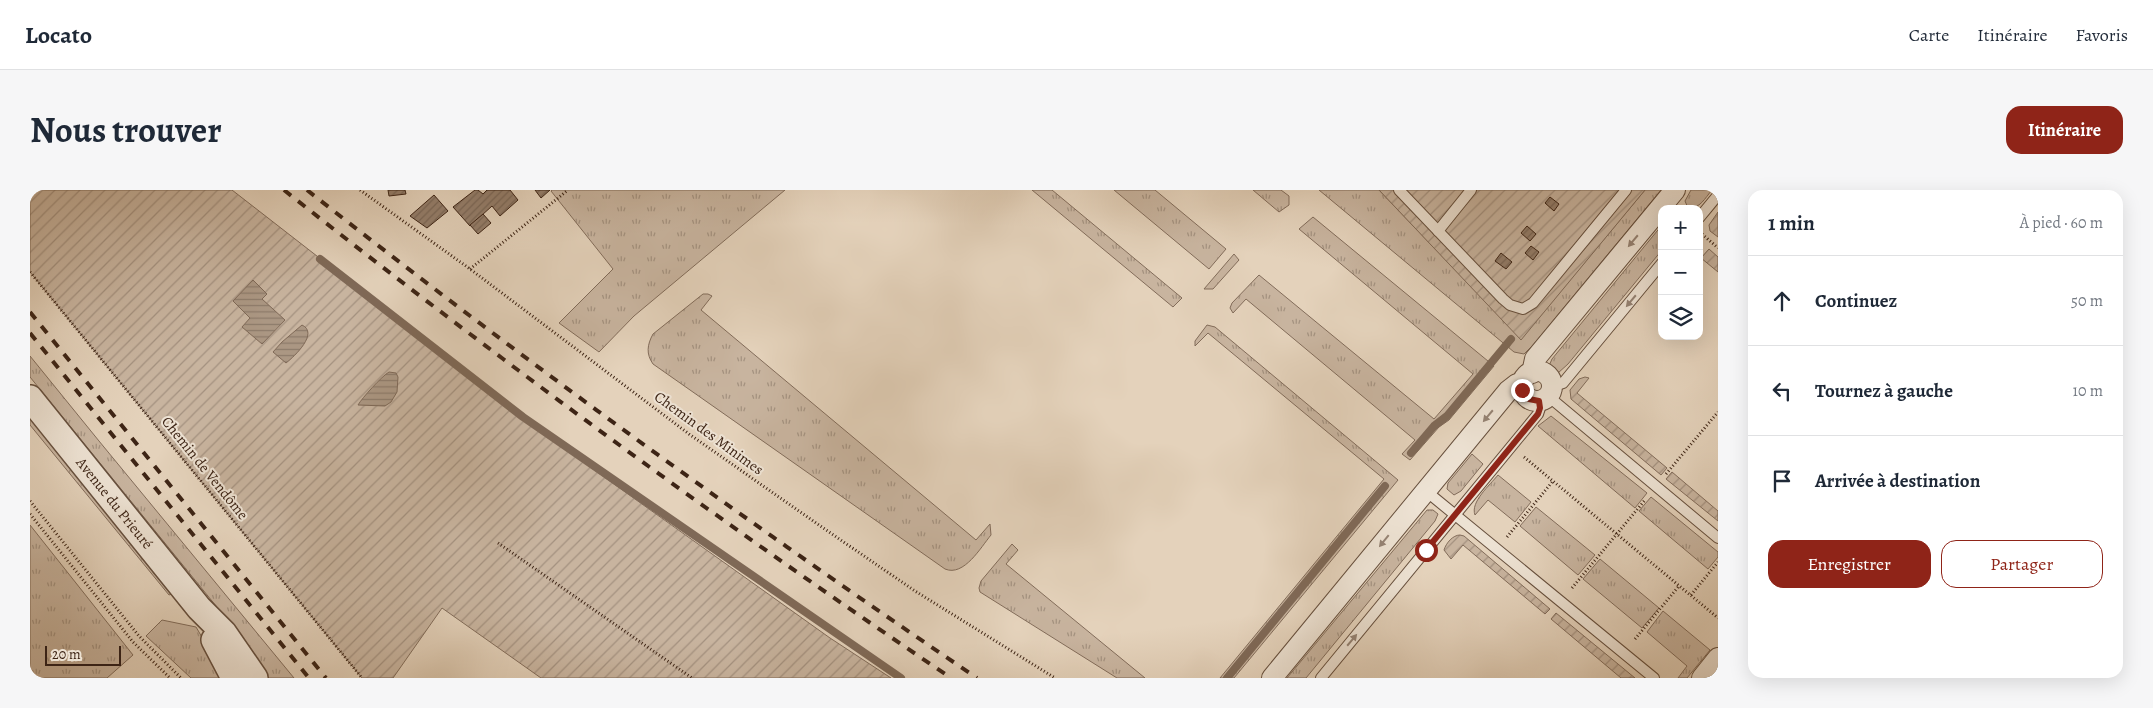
<!DOCTYPE html>
<html lang="fr">
<head>
<meta charset="utf-8">
<style>
  :root { --surface:#fff; --page:#f6f6f7; --text:#1f2937; --muted:#747a83; --line:#e0e1e3; --accent:#8f2418 }
  body { margin:0; font-family:Alegreya,serif; background:var(--page); color:var(--text) }
  .controls { position:absolute; right:15px; top:15px; display:grid; overflow:hidden; border-radius:10px; box-shadow:0 5px 20px #0002 }
  .controls button { width:45px; height:45px; display:grid; place-items:center; padding:0; border:0; border-bottom:1px solid var(--line); background:var(--surface); color:var(--text); font:25px sans-serif }
  .scale { position:absolute; left:15px; bottom:12px; width:76px; box-sizing:border-box; padding-left:5px; border:2px solid #3d2415; border-top:0; font-size:14px; line-height:18px; white-space:nowrap; color:#3d2415; -webkit-text-stroke:4px #ede2d3; paint-order:stroke }
  .stop { position:absolute; width:15px; height:15px; margin:-11px; border:4px solid #8f2418; border-radius:50%; background:#fff }
  .stop.end { background:#8f2418; border-color:#fff; box-shadow:0 1px 5px #0008 }
  .list { margin:0; padding:0; list-style:none }
  h2 { display:flex; justify-content:space-between; align-items:center; height:65px; margin:0; padding:0 20px; font-size:21px }
  h2 small { font-size:16px; font-weight:400; color:var(--muted) }
  .list li { display:grid; grid-template-columns:32px 1fr auto; gap:15px; align-items:center; box-sizing:border-box; height:90px; padding:0 20px; border-top:1px solid var(--line) }
  .list b { display:block; font-size:19px; white-space:nowrap }
  .list em { font-size:16px; font-style:normal; color:var(--muted) }
  .actions { display:flex; gap:10px; padding:15px 20px }
  .actions a { flex:1; padding:11px 0; border:1px solid var(--accent); border-radius:15px; text-align:center; font-size:18px; color:var(--accent) }
  .actions .main { background:var(--accent); color:#fff }
  .icon { flex:none; width:28px; height:28px; fill:none; stroke:currentColor; stroke-width:2; stroke-linecap:round; stroke-linejoin:round }
  .map { position:relative; flex:none; width:1688px; height:488px; overflow:hidden; border-radius:15px }
  header { display:flex; align-items:center; gap:30px; box-sizing:border-box; height:70px; padding:0 25px; background:var(--surface); border-bottom:1px solid var(--line) }
  header strong { font-size:24px }
  nav { display:flex; gap:28px; margin-inline-start:auto; font-size:18px }
  .intro { display:flex; align-items:center; justify-content:space-between; box-sizing:border-box; height:120px; padding:0 30px }
  h1 { margin:0; font-size:35px }
  .button { padding:12px 22px; border-radius:15px; background:var(--accent); color:#fff; font-size:18px; font-weight:700 }
  main { display:flex; gap:30px; padding:0 30px }
  aside { flex:1; background:var(--surface); border-radius:15px; box-shadow:0 5px 20px #0002 }
  .map>svg:first-child { display:block }
  .grass { fill:url(#grass-tufts); stroke:#826c5a }
  .garden { fill:url(#garden-furrows); stroke:#826c5a }
  .water { fill:url(#water-rules); stroke:#7f6957 }
  .lines { fill:none; stroke-linecap:round; stroke-linejoin:round }
  .stream { stroke:#7f6957; stroke-width:8 }
  .building { fill:url(#building-hatch); stroke:#3d2415 }
  .service-casing { stroke:#67503e; stroke-width:12 }
  .minor-casing { stroke:#67503e; stroke-width:22 }
  .tertiary-casing { stroke:#67503e; stroke-width:28 }
  .path { stroke:#3d2415; stroke-width:3; stroke-dasharray:1 2.5; stroke-linecap:butt }
  .service { stroke:#ede2d3; stroke-width:10 }
  .minor { stroke:#ede2d3; stroke-width:20 }
  .tertiary { stroke:#ede2d3; stroke-width:25 }
  .rail { stroke:#3d2415; stroke-width:4; stroke-dasharray:9 9; stroke-linecap:butt }
  .oneway { fill:#958374 }
  .route { stroke:#8f2418; stroke-width:6 }
  .labels { text-anchor:middle; dominant-baseline:central; stroke-width:4; stroke-linejoin:round; paint-order:stroke }
  .street-label { font-size:15px; fill:#3d2415; stroke:#ede2d3 }
</style>
</head>
<body>
<header>
<strong>Locato</strong>
<nav><a>Carte</a><a>Itinéraire</a><a>Favoris</a></nav>
</header>
<div class="intro"><h1>Nous trouver</h1><a class="button">Itinéraire</a></div>
<main>
<div class="map">
<svg width="1688" height="488" viewBox="0 0 1688 488">
  <defs>
    <pattern id="grass-tufts" width="24" height="20" patternUnits="userSpaceOnUse" patternTransform="scale(1.25)"><rect width="24" height="20" fill="#c8b49f"/><path d="M3 7l-1-3M5 7V3M7 7l1-3M15 17l-1-3M17 17v-4M19 17l1-3" fill="none" stroke="#a49280"/></pattern>
    <pattern id="garden-furrows" width="10" height="10" patternUnits="userSpaceOnUse" patternTransform="scale(1.25)"><rect width="10" height="10" fill="#c8b49f"/><path d="M-1 1l2-2M0 10L10 0M9 11l2-2" fill="none" stroke="#a49280"/></pattern>
    <pattern id="water-rules" width="6" height="5" patternUnits="userSpaceOnUse" patternTransform="scale(1.25)"><rect width="6" height="5" fill="#ab9783"/><path d="M0 2.5h6" fill="none" stroke="#8c7b6a"/></pattern>
    <pattern id="building-hatch" width="6" height="6" patternUnits="userSpaceOnUse" patternTransform="scale(1.25)"><rect width="6" height="6" fill="#947e6b"/><path d="M-1 1l2-2M0 6l6-6M5 7l2-2" fill="none" stroke="#7a6757"/></pattern>
  </defs>
  <rect width="100%" height="100%" fill="#e4d2bb"/>
  <filter id="stains"><feTurbulence type="fractalNoise" baseFrequency=".004" numOctaves="4"/><feColorMatrix values="0 0 0 0 .2 0 0 0 0 .09 0 0 0 0 .02 0 0 0 .5 -.17"/></filter>
  <radialGradient id="worn" r=".72"><stop offset=".6" stop-color="#630" stop-opacity="0"/><stop offset="1" stop-color="#630" stop-opacity=".3"/></radialGradient>
  <g class="grass">
    <polygon points="522,0 755,0 604,126 569,162 529,133 583,79 521,1"/>
    <polygon points="1002,0 1022,0 1152,108 1143,117"/>
    <polygon points="1084,0 1125,0 1196,59 1179,79"/>
    <polygon points="1223,0 1251,0 1259,6 1259,15 1249,22"/>
    <polygon points="1289,0 1349,0 1491,149 1615,0 1631,0 1502,156 1494,164 1484,162 1478,157"/>
    <path d="M1661,0h21c-7,8 -12,19 -24,18l-3,-7z"/>
    <polygon points="1283,27 1464,176 1419,230 1409,237 1380,270 1372,264 1385,250 1216,109 1203,123 1200,118 1202,113 1229,85 1404,229 1443,184 1269,39"/>
    <polygon points="1632,35 1632,60 1538,174 1528,183 1521,183 1518,178 1522,169"/>
    <polygon points="1204,64 1209,70 1183,99 1174,99"/>
    <path d="M673,104h5l4,2 -11,14 275,230 14,-16 1,11c-10,12 -27,42 -46,34l-292,-205c-7,-10 -6,-19 0,-30z"/>
    <polygon points="1177,135 1185,137 1368,290 1204,488 1190,488 1354,289 1178,143 1165,156 1165,151"/>
    <polygon points="0,166 69,251 264,488 236,488 208,443 0,187"/>
    <polygon points="0,226 144,403 139,405 0,235"/>
    <polygon points="1521,226 1617,303 1605,318 1508,236"/>
    <polygon points="1442,264 1453,274 1431,301 1424,305 1417,299 1418,293"/>
    <path d="M1468,285l33,27 -16,20 -27,-22 -13,15c-5,-13 15,-30 23,-40z"/>
    <polygon points="1621,307 1688,362 1688,367 1678,379 1609,321"/>
    <polygon points="1506,317 1565,365 1548,385 1490,336"/>
    <polygon points="1397,320 1403,320 1408,324 1405,331 1276,488 1257,488"/>
    <polygon points="0,335 103,465 77,488 0,488"/>
    <polygon points="982,354 988,360 976,374 1115,488 1087,488 950,402 949,398 951,391"/>
    <polygon points="1570,369 1629,418 1612,438 1553,389"/>
    <polygon points="1633,421 1680,460 1657,488 1648,488 1657,476 1617,442"/>
    <polygon points="132,430 166,437 196,488 161,488 116,446"/>
  </g>
  <g class="garden">
    <polygon points="0,0 202,0 539,262 800,448 861,488 511,488 412,418 363,488 332,488 0,82"/>
    <polygon points="1349,0 1615,0 1491,150"/>
    <polygon points="1688,22 1688,47 1680,41 1679,35"/>
    <polygon points="1679,59 1688,67 1688,82 1671,68"/>
    <polygon points="1555,187 1559,188 1547,203 1637,278 1631,285 1541,209 1540,200 1549,189"/>
    <polygon points="1642,282 1688,321 1688,331 1636,289"/>
    <path d="M1430,345l4,1 86,73 -5,5 -82,-69 -12,14 -7,-9c2,-7 9,-15 16,-15z"/>
    <polygon points="1526,423 1605,488 1591,488 1521,429"/>
  </g>
  <g class="water">
    <polygon points="223,90 237,104 232,109 255,130 232,154 212,137 220,128 203,111"/>
    <path d="M272,135c17,8 -7,31 -16,38l-13,-11 9,-10z"/>
    <path d="M359,182l7,1 2,4 -1,15 -6,10 -6,4 -27,-1c4,-7 24,-29 31,-33z"/>
  </g>
  <g class="lines">
    <g class="stream">
      <polyline points="290,69 493,227 871,488"/>
      <polyline points="1381,263 1404,236 1417,226 1481,149"/>
      <polyline points="1197,488 1355,296"/>
    </g>
  </g>
  <g class="building">
    <polygon points="358,0 375,0 376,4 359,6"/>
    <polygon points="445,0 448,0 453,4 457,0 480,0 488,10 470,26 462,16 440,36 423,17"/>
    <polygon points="505,0 520,0 511,8"/>
    <polygon points="404,5 418,21 397,38 380,26"/>
    <polygon points="1520,7 1529,14 1524,21 1515,13"/>
    <polygon points="453,24 461,33 448,44 440,35"/>
    <polygon points="1497,36 1506,44 1500,51 1491,43"/>
    <polygon points="1501,56 1509,62 1503,70 1495,63"/>
    <polygon points="1471,63 1482,72 1476,79 1465,71"/>
  </g>
  <g class="lines">
    <g class="service-casing">
      <g id="service">
        <polyline points="1369,0 1473,109 1480,115 1493,119 1503,113 1596,0"/>
        <polyline points="1669,28 1688,5"/>
        <polyline points="1408,41 1441,0"/>
        <polyline points="1521,197 1533,193 1632,73"/>
        <polyline points="1518,206 1688,348"/>
        <polyline points="1396,301 1624,488"/>
        <polyline points="1291,488 1508,224 1510,218 1509,211"/>
      </g>
    </g>
    <g class="minor-casing">
      <g id="minor">
        <circle cx="1507" cy="196" r="15"/>
        <polyline points="1502,183 1505,169 1645,0"/>
        <polyline points="1242,488 1478,201 1487,194 1492,193"/>
        <polyline points="1672,488 1688,468"/>
      </g>
    </g>
    <g class="tertiary-casing">
      <g id="tertiary">
        <path id="s1" d="M0,208l169,210 25,25 31,45"/>
        <polyline points="184,450 204,488"/>
      </g>
    </g>
    <g class="path">
      <polyline points="330,0 440,79 659,244 786,333 885,401 1025,488"/>
      <polyline points="1672,44 1688,58"/>
      <polyline points="440,79 538,0"/>
      <polyline points="0,82 332,488"/>
      <polyline points="1494,267 1688,428"/>
      <polyline points="1636,284 1688,222"/>
      <polyline points="0,311 109,446 151,488"/>
      <polyline points="0,324 103,452 140,488"/>
      <polyline points="1477,347 1523,291"/>
      <polyline points="468,353 662,488"/>
      <polyline points="1542,398 1615,310"/>
      <polyline points="1661,405 1688,372"/>
      <polyline points="1605,449 1649,396"/>
    </g>
    <use href="#service" class="service"/>
    <use href="#minor" class="minor"/>
    <use href="#tertiary" class="tertiary"/>
    <g class="rail">
      <path d="M254,0c216,171 439,334 667,488"/>
      <path d="M277,0c217,171 441,333 670,488"/>
      <polyline points="0,122 296,488"/>
      <polyline points="0,143 279,488"/>
    </g>
  </g>
  <defs><path id="oneway-solid" d="M-6-.8H1V-3.2L6.5 0L1 3.2V.8H-6Z" transform="scale(1.25)"/></defs>
  <g class="oneway">
    <use href="#oneway-solid" transform="translate(1603 51) rotate(130)"/>
    <use href="#oneway-solid" transform="translate(1601 111) rotate(130)"/>
    <use href="#oneway-solid" transform="translate(1458 226) rotate(130)"/>
    <use href="#oneway-solid" transform="translate(1354 351) rotate(129)"/>
    <use href="#oneway-solid" transform="translate(1322 450) rotate(-50)"/>
  </g>
  <g class="lines">
    <polyline class="route" points="1396,360 1508,224 1510,218 1509,211 1499,209 1492,200"/>
  </g>
  <g class="labels">
    <g class="street-label">
      <text transform="translate(679 243) rotate(36)">Chemin des Minimes</text>
      <text transform="translate(175 278) rotate(51)">Chemin de Vendôme</text>
      <text stroke="none"><textPath href="#s1" startOffset="135">Avenue du Prieuré</textPath></text>
    </g>
  </g>
  <rect width="100%" height="100%" filter="url(#stains)"/>
  <rect width="100%" height="100%" fill="url(#worn)"/>
</svg>
<div class="controls">
<button>+</button>
<button>−</button>
<button><svg class="icon" aria-label="layers" viewBox="0 0 24 24"><path d="M12 4l9 5-9 5-9-5zM3 14l9 5 9-5"/></svg></button>
</div>
<div class="scale">20 m</div>
<div class="stop" style="left:1396px;top:360px"></div>
<div class="stop end" style="left:1492px;top:200px"></div>
</div>
<aside>
<h2>1 min<small>À pied · 60 m</small></h2>
<ul class="list">
<li><svg class="icon" aria-label="ahead" viewBox="0 0 24 24"><path d="M12 20V5M6 11l6-6 6 6"/></svg><div><b>Continuez</b></div><em>50 m</em></li>
<li><svg class="icon" aria-label="left" viewBox="0 0 24 24"><path d="M17 20v-9H6M10 6l-5 5 5 5"/></svg><div><b>Tournez à gauche</b></div><em>10 m</em></li>
<li><svg class="icon" aria-label="arrive" viewBox="0 0 24 24"><path d="M6 21V4h12l-3 4 3 4H6"/></svg><div><b>Arrivée à destination</b></div></li>
</ul>
<div class="actions"><a class="main">Enregistrer</a><a>Partager</a></div>
</aside>
</main>
</body>
</html>
